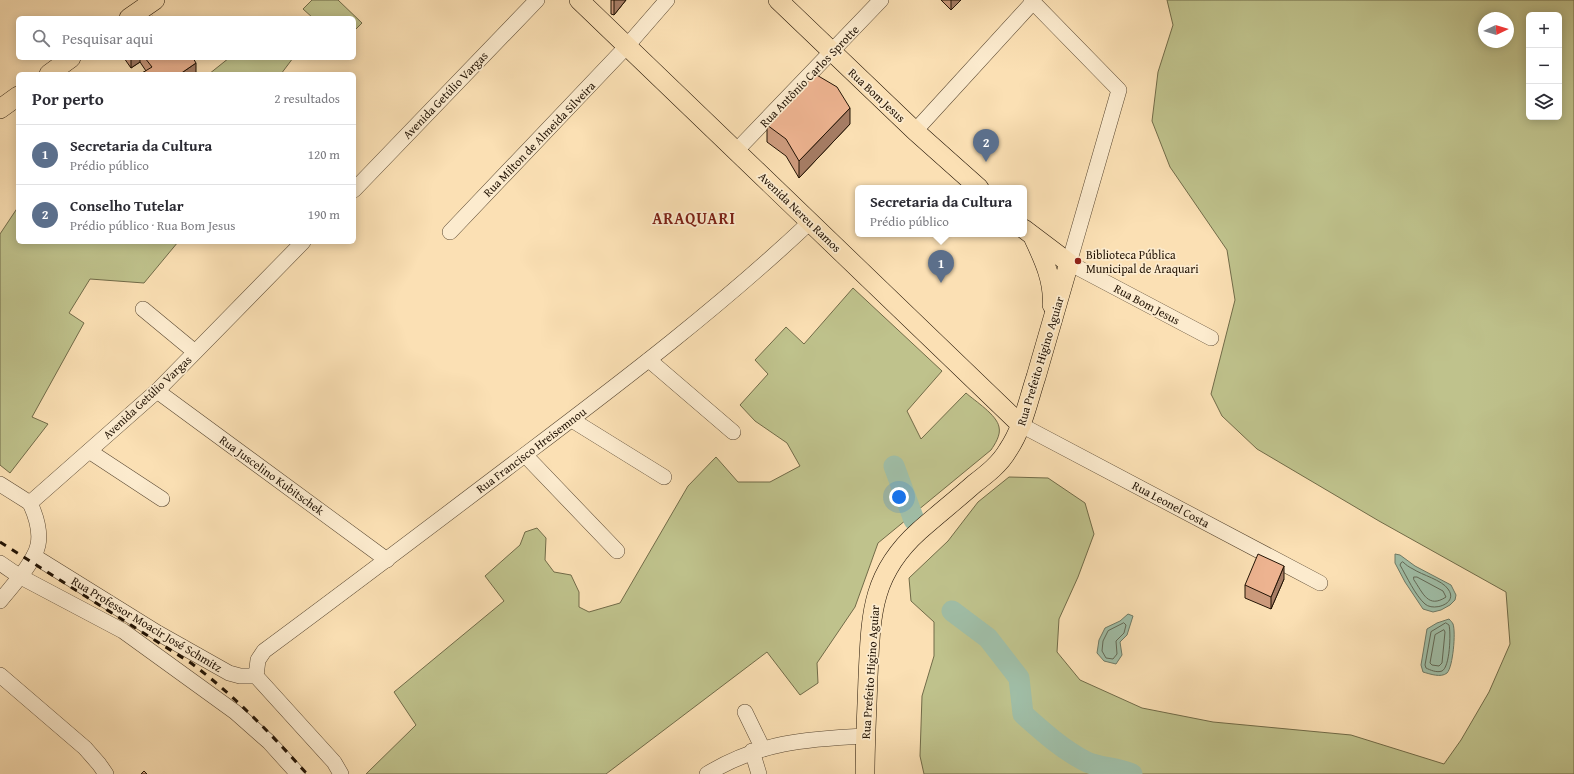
<!DOCTYPE html>
<html lang="pt">
<head>
<meta charset="utf-8">
<style>
  :root { --surface:#fff; --page:#f2f2f3; --text:#2b2b33; --muted:#7c7c81; --line:#e1e1e2; --accent:#0f766e }
  body { margin:0; font-family:"Gentium Book Plus",serif; background:var(--page); color:var(--text) }
  .controls { position:absolute; right:12px; top:12px; display:grid; overflow:hidden; border-radius:6px; box-shadow:0 2px 10px #0003 }
  .controls button { width:36px; height:36px; display:grid; place-items:center; padding:0; border:0; border-bottom:1px solid var(--line); background:var(--surface); color:var(--text); font:20px sans-serif }
  .compass { position:absolute; left:1478px; top:12px; width:36px; height:36px; border-radius:50%; background:var(--surface); box-shadow:0 2px 10px #0003; rotate:86deg }
  .you { position:absolute; left:899px; top:497px; width:14px; height:14px; margin:-10px; border:3px solid #fff; border-radius:50%; background:#1a73e8; box-shadow:0 0 0 6px #1a73e833 }
  .badge { display:grid; place-items:center; width:26px; height:26px; border-radius:50%; background:var(--accent); color:#fff; font-size:13px; font-weight:700 }
  .pin { position:absolute; translate:-50% -33px; filter:drop-shadow(0 1px 2px #0008) }
  .pin::after { content:''; position:absolute; top:21px; width:14px; height:12px; background:inherit; clip-path:polygon(0 0,100% 0,50% 100%) }
  .popup { position:absolute; left:855px; top:185px; width:172px; height:52px; box-sizing:border-box; display:grid; place-content:center; border-radius:6px; background:var(--surface); filter:drop-shadow(0 1px 3px #0005); font-size:13px; white-space:nowrap; color:var(--muted) }
  .popup b { font-size:15px; color:var(--text) }
  .popup::after { content:''; position:absolute; left:50%; top:100%; margin-left:-8px; border:8px solid transparent; border-top-color:var(--surface) }
  .list { margin:0; padding:0; list-style:none }
  h2 { display:flex; justify-content:space-between; align-items:center; height:52px; margin:0; padding:0 16px; font-size:17px }
  h2 small { font-size:13px; font-weight:400; color:var(--muted) }
  .list li { display:grid; grid-template-columns:26px 1fr auto; gap:12px; align-items:center; box-sizing:border-box; height:60px; padding:0 16px; border-top:1px solid var(--line) }
  .list b { display:block; font-size:15px; white-space:nowrap }
  .list p { margin:0; font-size:13px; white-space:nowrap; color:var(--muted) }
  .list em { font-size:13px; font-style:normal; color:var(--muted) }
  .icon { flex:none; width:22px; height:22px; fill:none; stroke:currentColor; stroke-width:2; stroke-linecap:round; stroke-linejoin:round }
  .map { position:relative; flex:none; width:1574px; height:774px; overflow:hidden }
  .search { position:absolute; background:var(--surface); box-shadow:0 2px 10px #0003; left:16px; top:16px; width:340px; height:44px; display:flex; align-items:center; gap:10px; box-sizing:border-box; padding:0 14px; border-radius:6px; color:var(--muted); font-size:15px }
  .panel { position:absolute; background:var(--surface); box-shadow:0 2px 10px #0003; left:16px; top:72px; width:340px; height:172px; border-radius:6px }
  .map>svg:first-child { display:block }
  .green { fill:#bfc28c; stroke:#716b48; fill-rule:evenodd }
  .water { fill:#a0bea7; stroke:#6e7a66 }
  .lines { fill:none; stroke-linecap:round; stroke-linejoin:round }
  .shore { stroke:#626956; stroke-width:1 }
  .river { stroke:#a0bea7; stroke-width:21 }
  .minor-casing { stroke:#594731; stroke-width:16 }
  .major-casing { stroke:#231405; stroke-width:20 }
  .minor { stroke:#fcebce; stroke-width:15 }
  .major { stroke:#fbe0b4; stroke-width:19 }
  .rail { stroke:#231405; stroke-width:3; stroke-dasharray:7 7; stroke-linecap:butt }
  .wall { fill:#cc9a7c; stroke:#231405 }
  .shaded-wall { fill:#a67d65; stroke:#231405 }
  .building { fill:#edb390; stroke:#231405 }
  .poi-dot { fill:#8f2418; stroke:#fcebce; stroke-width:1.5 }
  .labels { text-anchor:middle; dominant-baseline:central; stroke-width:3.5; stroke-linejoin:round; paint-order:stroke }
  .street-label { font-size:12px; fill:#231405; stroke:#fcebce }
  .poi-label { font-size:12px; fill:#231405; stroke:#fcebce; text-anchor:start }
  .district-label { font-size:16px; font-weight:bold; letter-spacing:1px; fill:#7a1f14; stroke:#fcebce }
</style>
</head>
<body>
<div class="map">
<svg width="1574" height="774" viewBox="0 0 1574 774">
  <rect width="100%" height="100%" fill="#fbe0b4"/>
  <filter id="stains"><feTurbulence type="fractalNoise" baseFrequency=".005" numOctaves="4"/><feColorMatrix values="0 0 0 0 .2 0 0 0 0 .09 0 0 0 0 .02 0 0 0 .5 -.17"/></filter>
  <radialGradient id="worn" r=".72"><stop offset=".6" stop-color="#630" stop-opacity="0"/><stop offset="1" stop-color="#630" stop-opacity=".3"/></radialGradient>
  <g class="green">
    <polygon points="312,0 338,0 362,23 354,31 354,18 313,18 303,9"/>
    <path d="M1167,0h407v774h-650l-4,-18 2,-60 12,-40v-34l-23,-21 -2,-23 39,-37 30,-39 31,-25 39,1 37,25 9,31 -16,43 -19,42 -2,33 23,28 62,28 71,14 138,13 93,29 17,-24 28,-48 21,-48 -4,-52 -127,-71 -122,-72 -35,-33 -11,-22 24,-94 -8,-50 -57,-83 -18,-46 6,-49 15,-47zM1529,15h30v102h-30zM1484,18h24v24h-24z"/>
    <polygon points="229,58 293,58 281,74 209,74"/>
    <polygon points="18,207 18,242 178,242 144,283 90,279 69,313 84,323 32,417 48,424 10,473 0,465 0,234"/>
    <path d="M853,288l89,83 -35,40 14,28 45,-46c9,8 31,22 33,34 2,8 -4,17 -8,23l-113,93 -23,64 -38,56 1,20 -18,12 -33,-43 -161,122h-240l50,-49 -22,-33 110,-91 -19,-25 35,-31 5,-13 12,-4 9,10 -1,22 9,12 17,3 8,17v15l10,5 31,-9 68,-117 28,-29 22,25h32l30,-16 -13,-23 -32,-22 -15,-16 28,-31 -13,-14 31,-33 18,17z"/>
  </g>
  <g class="water">
    <polygon points="1395,554 1400,555 1415,566 1451,585 1456,595 1455,600 1450,605 1441,610 1433,612 1423,609 1405,582 1395,563"/>
    <polygon points="1128,614 1133,616 1127,635 1120,642 1122,655 1116,664 1104,661 1097,653 1099,640 1105,628 1120,621"/>
    <path d="M1449,619c2,2 3,3 4,5 3,8 0,43 -6,49 -6,5 -17,1 -24,-1l-2,-7 6,-36 10,-6z"/>
  </g>
  <g class="lines">
    <g class="shore">
      <path d="M1403,562c3,3 6,5 10,7 9,6 29,11 35,20 11,14 -14,23 -23,15 -10,-9 -18,-27 -25,-39l1,-2z"/>
      <path d="M1414,577h3l26,14 3,6c-18,12 -23,-4 -32,-17z"/>
      <polygon points="1124,623 1126,625 1124,633 1116,641 1117,654 1113,659 1106,658 1102,651 1103,641 1108,631"/>
      <path d="M1446,623l3,2c2,8 1,42 -7,46 -5,2 -12,-1 -16,-3l-1,-3 6,-33z"/>
      <polygon points="1444,630 1445,632 1442,663 1439,666 1432,665 1430,663 1435,635"/>
    </g>
    <g class="river">
      <polyline points="894,466 914,520"/>
      <path d="M952,611l36,27 31,40 4,36c19,17 39,35 62,47 13,7 32,6 47,13"/>
    </g>
    <g class="minor-casing">
      <g id="minor">
        <polyline points="1031,0 1119,90 1069,263 1211,338"/>
        <polyline points="915,131 1033,2"/>
        <polyline points="736,151 881,0"/>
        <polyline points="354,190 537,0"/>
        <polyline points="450,232 627,46 667,0"/>
        <polyline points="143,309 195,352"/>
        <polyline points="649,360 733,432"/>
        <polyline points="157,391 387,560"/>
        <polyline points="572,420 664,477"/>
        <polyline points="1021,425 1320,583"/>
        <polyline points="89,451 162,499"/>
        <polyline points="525,455 617,551"/>
        <polyline points="0,484 30,503"/>
        <polyline points="30,503 157,391 303,242"/>
        <polyline points="34,556 158,633 229,673 240,676 256,676 334,762 341,774"/>
        <polyline points="0,563 19,576 123,631 235,712 269,742 298,774"/>
        <path d="M0,601c12,-15 34,-38 38,-56 3,-15 -2,-29 -8,-42"/>
        <polyline points="0,675 85,748 99,764 106,774"/>
        <path d="M256,676l2,-16 6,-9c88,-65 175,-131 262,-197 98,-74 195,-148 284,-232"/>
        <polyline points="745,712 763,749"/>
        <polyline points="752,751 759,774"/>
        <path d="M707,774c53,-32 98,-35 158,-38"/>
      </g>
    </g>
    <g class="major-casing">
      <g id="major">
        <polyline points="579,0 1021,425"/>
        <polyline points="778,0 915,131 979,188"/>
        <polyline points="129,18 155,0"/>
        <polyline points="49,74 71,58"/>
        <polyline points="0,109 18,96"/>
        <path d="M1034,239c10,21 20,43 18,66"/>
        <path d="M865,774c0,-32 2,-65 3,-97 3,-60 2,-102 51,-146 18,-16 37,-31 55,-47 13,-10 26,-20 34,-34 15,-22 20,-49 28,-73 11,-38 22,-76 33,-114l-45,-34"/>
      </g>
    </g>
    <use href="#minor" class="minor"/>
    <use href="#major" class="major"/>
    <path class="rail" d="M0,542l191,121c43,32 80,71 116,111"/>
  </g>
  <g class="wall">
    <polygon points="611,0 626,0 614,15 611,14"/>
    <polygon points="941,0 961,0 951,10"/>
    <polygon points="124,58 193,58 196,74 142,74 142,73 146,71 140,62 131,68"/>
    <polygon points="850,124 799,178 786,156 767,142 767,125"/>
    <polygon points="1284,579 1271,609 1245,598 1245,585"/>
  </g>
  <g class="shaded-wall">
    <polygon points="614,0 626,0 614,15"/>
    <polygon points="951,0 961,0 951,10"/>
    <polygon points="131,58 140,58 140,62 131,68"/>
    <polygon points="196,63 196,74 180,74"/>
    <polygon points="850,108 850,124 799,178 799,161"/>
    <polygon points="1284,566 1284,579 1271,609 1271,597"/>
  </g>
  <g class="building">
    <polygon points="153,16 155,18 150,18"/>
    <polygon points="145,58 193,58 196,63 180,74 143,74 142,73 152,67"/>
    <polygon points="815,74 837,87 850,108 799,161 786,139 767,125"/>
    <polygon points="1258,554 1284,566 1271,597 1245,585"/>
    <polygon points="144,771 147,774 141,774"/>
  </g>
  <circle class="poi-dot" cx="1078" cy="261" r="4"/>
  <g class="labels">
    <g class="street-label">
      <text transform="translate(809 76) rotate(-46)">Rua Antônio Carlos Sprotte</text>
      <text transform="translate(445 95) rotate(-46)">Avenida Getúlio Vargas</text>
      <text transform="translate(877 95) rotate(43)">Rua Bom Jesus</text>
      <text transform="translate(539 139) rotate(-46)">Rua Milton de Almeida Silveira</text>
      <text transform="translate(800 212) rotate(44)">Avenida Nereu Ramos</text>
      <text transform="translate(1147 304) rotate(28)">Rua Bom Jesus</text>
      <text transform="translate(1040 361) rotate(-73)">Rua Prefeito Higino Aguiar</text>
      <text transform="translate(147 397) rotate(-43)">Avenida Getúlio Vargas</text>
      <text transform="translate(531 450) rotate(-37)">Rua Francisco Hreisemnou</text>
      <text transform="translate(272 475) rotate(36)">Rua Juscelino Kubitschek</text>
      <text transform="translate(1171 504) rotate(28)">Rua Leonel Costa</text>
      <text transform="translate(147 624) rotate(31)">Rua Professor Moacir José Schmitz</text>
      <text transform="translate(870 672) rotate(-86)">Rua Prefeito Higino Aguiar</text>
    </g>
    <g class="poi-label">
      <text x="1086" y="254">Biblioteca Pública<tspan x="1086" dy="14">Municipal de Araquari</tspan></text>
    </g>
    <g class="district-label">
      <text x="694" y="218">ARAQUARI</text>
    </g>
  </g>
  <rect width="100%" height="100%" filter="url(#stains)"/>
  <rect width="100%" height="100%" fill="url(#worn)"/>
</svg>
<div class="controls">
<button>+</button>
<button>−</button>
<button><svg class="icon" aria-label="layers" viewBox="0 0 24 24"><path d="M12 4l9 5-9 5-9-5zM3 14l9 5 9-5"/></svg></button>
</div>
<svg class="compass" viewBox="-18 -18 36 36"><path d="M0-13l5 13h-10z" fill="#e53935"/><path d="M0 13l5-13h-10z" fill="#7c7c81"/></svg>
<div class="you"></div>
<div class="pin badge" style="left:941px;top:283px;background:#5c6f8a">1</div>
<div class="popup"><b>Secretaria da Cultura</b>Prédio público</div>
<div class="pin badge" style="left:986px;top:162px;background:#5c6f8a">2</div>
<div class="search"><svg class="icon" aria-label="search" viewBox="0 0 24 24"><circle cx="10" cy="10" r="6"/><path d="M15 15l6 6"/></svg>Pesquisar aqui</div>
<section class="panel">
<h2>Por perto<small>2 resultados</small></h2>
<ul class="list">
<li><span class="badge" style="background:#5c6f8a">1</span><div><b>Secretaria da Cultura</b><p>Prédio público</p></div><em>120 m</em></li>
<li><span class="badge" style="background:#5c6f8a">2</span><div><b>Conselho Tutelar</b><p>Prédio público · Rua Bom Jesus</p></div><em>190 m</em></li>
</ul>
</section>
</div>
</body>
</html>
